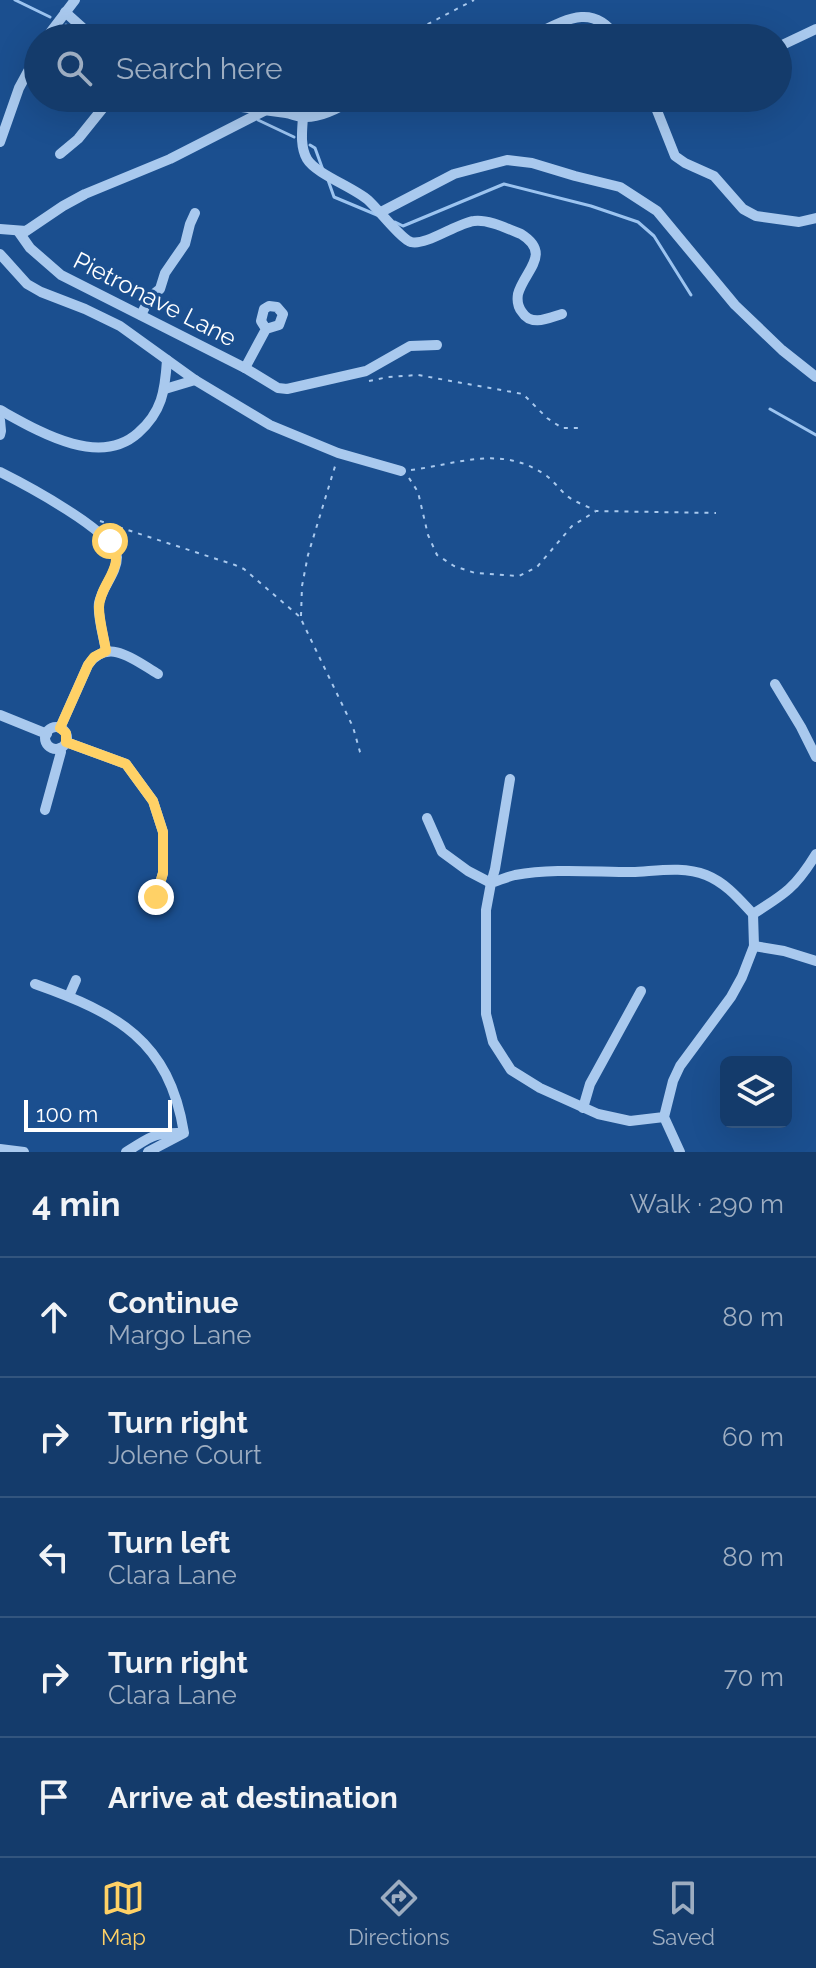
<!DOCTYPE html>
<html lang="en">
<head>
<meta charset="utf-8">
<style>
  :root { --surface:#143b6b; --page:#1d4271; --text:#f1f3f6; --muted:#9dadc1; --line:#33557e; --accent:#ffd166 }
  body { margin:0; font-family:Raleway,sans-serif; background:var(--page); color:var(--text) }
  .controls { position:absolute; right:24px; bottom:24px; display:grid; overflow:hidden; border-radius:12px; box-shadow:0 8px 32px #0002 }
  .controls button { width:72px; height:72px; display:grid; place-items:center; padding:0; border:0; border-bottom:2px solid var(--line); background:var(--surface); color:var(--text); font:40px sans-serif }
  .scale { position:absolute; left:24px; bottom:20px; width:148px; box-sizing:border-box; padding-left:8px; border:4px solid #fff; border-top:0; font-size:22px; line-height:28px; white-space:nowrap; color:#fff; -webkit-text-stroke:6px #1b4f8f; paint-order:stroke }
  .stop { position:absolute; width:24px; height:24px; margin:-18px; border:6px solid #ffd166; border-radius:50%; background:#fff }
  .stop.end { background:#ffd166; border-color:#fff; box-shadow:0 2px 8px #0008 }
  .list { margin:0; padding:0; list-style:none }
  h2 { display:flex; justify-content:space-between; align-items:center; height:104px; margin:0; padding:0 32px; font-size:34px }
  h2 small { font-size:26px; font-weight:400; color:var(--muted) }
  .list li { display:grid; grid-template-columns:52px 1fr auto; gap:24px; align-items:center; box-sizing:border-box; height:120px; padding:0 32px; border-top:2px solid var(--line) }
  .list b { display:block; font-size:30px; white-space:nowrap }
  .list p { margin:0; font-size:26px; white-space:nowrap; color:var(--muted) }
  .list em { font-size:26px; font-style:normal; color:var(--muted) }
  .icon { flex:none; width:44px; height:44px; fill:none; stroke:currentColor; stroke-width:2; stroke-linecap:round; stroke-linejoin:round }
  .map { position:relative; flex:none; width:816px; height:1152px; overflow:hidden }
  .search { position:absolute; background:var(--surface); box-shadow:0 8px 32px #0002; left:24px; right:24px; top:24px; height:88px; display:flex; align-items:center; gap:20px; box-sizing:border-box; padding:0 28px; border-radius:44px; color:var(--muted); font-size:30px }
  .sheet { height:704px; background:var(--surface) }
  nav { display:flex; justify-content:space-around; align-items:center; box-sizing:border-box; height:112px; border-top:2px solid var(--line); background:var(--surface); font-size:22px; color:var(--muted) }
  nav a { display:grid; justify-items:center; gap:4px }
  nav .on { color:var(--accent) }
  .map>svg:first-child { display:block }
  .lines { fill:none; stroke-linecap:round; stroke-linejoin:round }
  .stream { stroke:#9cc4f0; stroke-width:3 }
  .path { stroke:#a9c9ee; stroke-width:2; stroke-dasharray:4 6; stroke-linecap:butt }
  .minor { stroke:#a9c9ee; stroke-width:10 }
  .route { stroke:#ffd166; stroke-width:10 }
  .labels { text-anchor:middle; dominant-baseline:central; stroke-width:7; stroke-linejoin:round; paint-order:stroke }
  .street-label { font-size:24px; fill:#fff; stroke:#1b4f8f }
</style>
</head>
<body>
<div class="map">
<svg width="816" height="1152" viewBox="0 0 816 1152">
  <rect width="100%" height="100%" fill="#1b4f8f"/>
  <g class="lines">
    <g class="stream">
      <polyline points="15,0 50,17"/>
      <polyline points="66,25 81,33"/>
      <polyline points="258,120 294,137"/>
      <polyline points="310,145 315,148 323,170"/>
      <polyline points="328,180 334,197 377,215"/>
      <polyline points="395,222 403,226 504,184 591,206 638,222 654,236 691,295"/>
      <polyline points="770,409 816,435"/>
    </g>
    <g class="path">
      <polyline points="401,38 474,0"/>
      <polyline points="369,381 388,377 418,375 523,394 547,418 562,428 580,428"/>
      <path d="M411,470c47,-6 89,-25 133,4 9,6 15,15 23,22 8,6 19,10 28,14"/>
      <polyline points="409,478 418,492 428,535 437,555 454,566 475,573 519,576 537,567 572,526 596,511 716,513"/>
      <polyline points="100,521 235,565 244,569 300,617 353,727 360,752 363,756"/>
      <polyline points="301,616 302,586 308,555 336,463"/>
    </g>
    <g class="minor">
      <polyline points="65,12 94,38"/>
      <polyline points="46,38 75,0"/>
      <path d="M528,38c34,-16 64,-38 89,0"/>
      <polyline points="778,47 816,29"/>
      <path d="M187,98c33,6 66,11 99,15 6,1 12,4 18,4 18,1 37,-10 51,-19"/>
      <polyline points="652,98 675,156 685,163 714,176 743,209 756,216 799,222 816,218"/>
      <path d="M303,117c-1,14 -3,30 4,42 9,15 46,28 61,41 10,9 34,40 43,42 15,4 46,-19 63,-21 14,-2 34,8 47,13 32,20 3,37 -3,60 -1,6 0,13 4,18 9,15 27,6 40,2"/>
      <polyline points="0,142 19,88 38,53"/>
      <polyline points="60,154 78,139 111,98"/>
      <polyline points="381,212 454,174 507,160 532,163 575,176 620,187 657,211 735,305 782,350 816,377"/>
      <polyline points="0,229 26,231 63,206 85,194 170,159 264,111"/>
      <polyline points="18,231 30,248 61,275 245,368 266,329 261,321 264,309 269,306 277,307 283,314 279,325 266,329"/>
      <polyline points="0,254 27,284 41,292 85,309 120,326 195,380 270,425 338,453 401,471"/>
      <polyline points="141,315 150,297 160,289 165,273 185,244 190,224 195,213"/>
      <polyline points="245,368 278,388 287,389 366,371 410,346 437,345"/>
      <polyline points="165,389 195,380"/>
      <path d="M0,410c38,21 99,58 138,23 24,-21 27,-42 29,-73"/>
      <polyline points="0,420 1,431 0,435"/>
      <path d="M0,472c22,11 117,61 117,85 0,16 -15,30 -18,46 -2,12 5,35 7,48"/>
      <polyline points="775,684 801,727 816,757"/>
      <polyline points="0,715 47,734"/>
      <circle cx="56" cy="738" r="11"/>
      <path d="M60,728l28,-63c20,-29 48,-4 70,9"/>
      <polyline points="66,742 126,764 153,801 163,832 163,873 156,897"/>
      <polyline points="45,810 61,752 60,748"/>
      <polyline points="427,818 442,852 468,871 491,883 495,869 510,779"/>
      <path d="M753,914c32,-20 43,-27 63,-60"/>
      <polyline points="754,946 784,951 816,961"/>
      <path d="M35,984c82,29 134,56 149,149l-36,19"/>
      <polyline points="69,996 76,980"/>
      <polyline points="583,1108 590,1084 641,991"/>
      <path d="M664,1117l-34,4 -32,-7 -58,-26 -29,-18 -18,-28 -7,-28v-104l5,-27c8,-3 16,-6 24,-8 38,-7 79,-3 117,-3 25,-1 51,-6 74,3 20,8 33,24 47,39l1,32 -12,31 -11,20 -51,69 -7,15 -9,36 16,35"/>
      <polyline points="0,1149 24,1152"/>
      <path d="M126,1152c24,-14 26,-20 56,-19"/>
    </g>
  </g>
  <g class="lines">
    <path class="route" d="M110,541c18,26 -10,41 -11,66 0,14 5,30 7,44l-12,6 -6,8 -28,63 6,5v9l60,22 27,37 10,31v41l-7,24"/>
  </g>
  <g class="labels">
    <g class="street-label">
      <text transform="translate(155 299) rotate(27)">Pietronave Lane</text>
    </g>
  </g>
</svg>
<div class="controls">
<button><svg class="icon" aria-label="layers" viewBox="0 0 24 24"><path d="M12 4l9 5-9 5-9-5zM3 14l9 5 9-5"/></svg></button>
</div>
<div class="scale">100 m</div>
<div class="stop" style="left:110px;top:541px"></div>
<div class="stop end" style="left:156px;top:897px"></div>
<div class="search"><svg class="icon" aria-label="search" viewBox="0 0 24 24"><circle cx="10" cy="10" r="6"/><path d="M15 15l6 6"/></svg>Search here</div>
</div>
<section class="sheet">
<h2>4 min<small>Walk · 290 m</small></h2>
<ul class="list">
<li><svg class="icon" aria-label="ahead" viewBox="0 0 24 24"><path d="M12 20V5M6 11l6-6 6 6"/></svg><div><b>Continue</b><p>Margo Lane</p></div><em>80 m</em></li>
<li><svg class="icon" aria-label="right" viewBox="0 0 24 24"><path d="M7 20v-9h11M14 6l5 5-5 5"/></svg><div><b>Turn right</b><p>Jolene Court</p></div><em>60 m</em></li>
<li><svg class="icon" aria-label="left" viewBox="0 0 24 24"><path d="M17 20v-9H6M10 6l-5 5 5 5"/></svg><div><b>Turn left</b><p>Clara Lane</p></div><em>80 m</em></li>
<li><svg class="icon" aria-label="right" viewBox="0 0 24 24"><path d="M7 20v-9h11M14 6l5 5-5 5"/></svg><div><b>Turn right</b><p>Clara Lane</p></div><em>70 m</em></li>
<li><svg class="icon" aria-label="arrive" viewBox="0 0 24 24"><path d="M6 21V4h12l-3 4 3 4H6"/></svg><div><b>Arrive at destination</b></div></li>
</ul>
</section>
<nav>
<a class="on"><svg class="icon" aria-label="map" viewBox="0 0 24 24"><path d="M3 6l6-2 6 2 6-2v14l-6 2-6-2-6 2zM9 4v14M15 6v14"/></svg>Map</a>
<a><svg class="icon" aria-label="directions" viewBox="0 0 24 24"><path d="M12 3l9 9-9 9-9-9zM9 14v-3h6M13 9l2 2-2 2"/></svg>Directions</a>
<a><svg class="icon" aria-label="saved" viewBox="0 0 24 24"><path d="M7 4h10v16l-5-4-5 4z"/></svg>Saved</a>
</nav>
</body>
</html>
